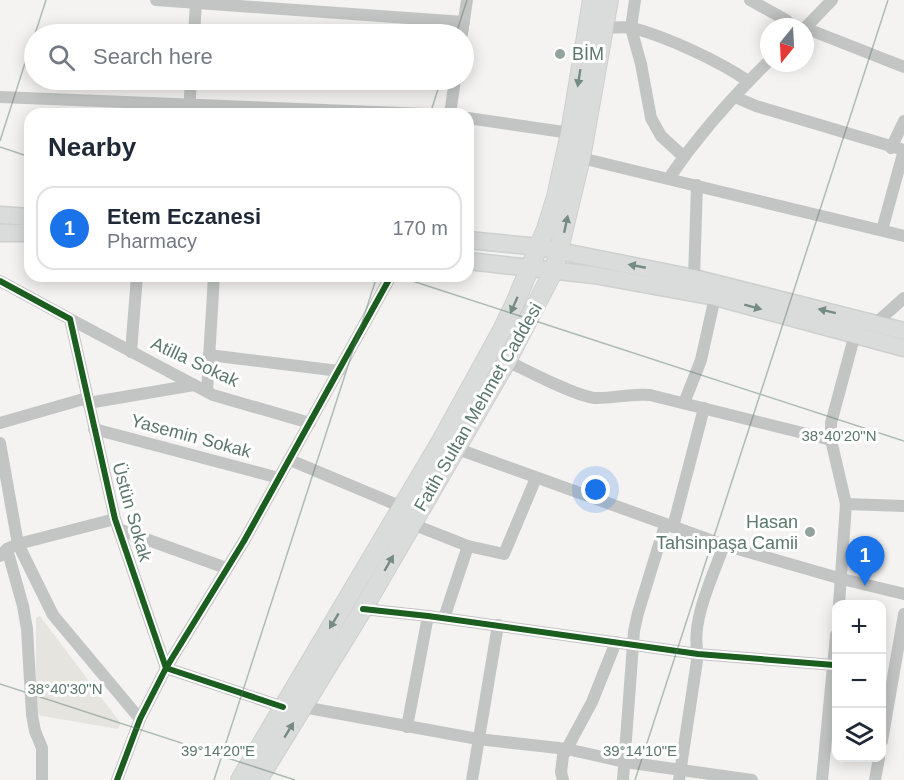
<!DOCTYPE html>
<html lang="en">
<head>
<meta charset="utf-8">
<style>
  :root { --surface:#fff; --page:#f6f6f7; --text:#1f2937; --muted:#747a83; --line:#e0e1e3; --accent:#1a73e8 }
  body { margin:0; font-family:Arial,sans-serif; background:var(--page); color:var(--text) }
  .controls { position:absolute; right:18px; bottom:18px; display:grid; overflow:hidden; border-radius:12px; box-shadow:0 3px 15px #0003 }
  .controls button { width:54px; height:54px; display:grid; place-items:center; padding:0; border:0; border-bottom:2px solid var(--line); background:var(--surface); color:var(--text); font:30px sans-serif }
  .compass { position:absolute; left:760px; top:18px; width:54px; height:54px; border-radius:50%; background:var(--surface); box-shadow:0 3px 15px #0003; rotate:198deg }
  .you { position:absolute; left:596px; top:490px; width:21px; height:21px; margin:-15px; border:4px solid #fff; border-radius:50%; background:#1a73e8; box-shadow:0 0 0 9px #1a73e833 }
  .badge { display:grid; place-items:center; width:39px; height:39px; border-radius:50%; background:var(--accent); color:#fff; font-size:20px; font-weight:700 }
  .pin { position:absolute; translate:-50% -50px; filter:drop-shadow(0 2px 3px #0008) }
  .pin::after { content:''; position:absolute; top:32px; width:21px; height:18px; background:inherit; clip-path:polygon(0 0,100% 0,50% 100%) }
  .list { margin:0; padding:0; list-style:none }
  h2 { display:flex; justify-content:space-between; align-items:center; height:78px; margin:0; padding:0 24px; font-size:26px }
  h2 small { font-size:20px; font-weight:400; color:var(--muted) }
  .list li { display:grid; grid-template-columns:39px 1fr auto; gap:18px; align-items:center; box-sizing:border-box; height:84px; margin:0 12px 12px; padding:0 12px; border:2px solid var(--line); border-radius:18px }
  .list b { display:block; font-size:22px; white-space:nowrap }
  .list p { margin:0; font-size:20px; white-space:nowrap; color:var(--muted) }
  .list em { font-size:20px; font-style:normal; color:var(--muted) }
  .icon { flex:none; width:33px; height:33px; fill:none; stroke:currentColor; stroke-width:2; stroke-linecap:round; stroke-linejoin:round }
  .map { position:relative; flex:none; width:904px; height:780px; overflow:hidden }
  .search { position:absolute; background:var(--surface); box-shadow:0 3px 15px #0003; left:24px; top:24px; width:450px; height:66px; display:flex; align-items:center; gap:15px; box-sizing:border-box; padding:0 21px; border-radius:33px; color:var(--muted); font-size:22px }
  .panel { position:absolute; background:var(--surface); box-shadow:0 3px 15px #0003; left:24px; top:108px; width:450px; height:174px; border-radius:18px }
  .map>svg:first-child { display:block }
  .green { fill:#e6e4df }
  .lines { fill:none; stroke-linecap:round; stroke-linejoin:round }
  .secondary-casing { stroke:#ced0cf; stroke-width:19 }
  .primary-casing { stroke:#cecfce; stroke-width:20 }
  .street { stroke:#c3c5c4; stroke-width:12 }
  .secondary { stroke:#dadcdb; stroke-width:16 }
  .primary { stroke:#dadcdb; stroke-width:18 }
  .cycleway-casing { stroke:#fff; stroke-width:10 }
  .cycleway { stroke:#1b5e20; stroke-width:6 }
  .oneway { fill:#748c83 }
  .ticks { fill:none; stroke:#5b786d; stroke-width:1.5; stroke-opacity:0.45 }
  .poi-dot { fill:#91a39c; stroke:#fff; stroke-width:2 }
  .labels { text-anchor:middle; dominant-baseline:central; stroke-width:6; stroke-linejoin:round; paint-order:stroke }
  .poi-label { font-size:18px; fill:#5b786d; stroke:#fff; text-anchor:start }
  .street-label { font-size:18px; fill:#5b786d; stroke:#fff }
  .ticks-label { font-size:15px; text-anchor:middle; fill:#5b786d; stroke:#fff; stroke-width:6; stroke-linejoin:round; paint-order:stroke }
</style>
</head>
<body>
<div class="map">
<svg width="904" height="780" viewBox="0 0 904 780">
  <rect width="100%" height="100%" fill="#f4f3f2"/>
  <polygon class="green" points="40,616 119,721 120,725 118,729 42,716 36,713 36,618"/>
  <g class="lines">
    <g class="secondary-casing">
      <g id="secondary">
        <polyline points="0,215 30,217"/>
        <polyline points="0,233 30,233"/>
        <polyline points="468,240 539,247 694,278 904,331"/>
        <polyline points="468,261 594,275 715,297 904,348"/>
      </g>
    </g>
    <g class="primary-casing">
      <g id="primary">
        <polyline points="240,780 441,441 501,332 515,303 546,229 556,197 570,133 592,0"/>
        <polyline points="258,780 363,609 507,361 554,270 581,158 609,0"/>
      </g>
    </g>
    <g class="street">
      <polyline points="156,0 464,22"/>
      <polyline points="635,0 631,28 641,64 651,118 661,136 684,157"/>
      <polyline points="750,0 786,20 793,27"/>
      <path d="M605,28c9,0 19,-2 28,0 34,9 86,33 115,53"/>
      <polyline points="805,28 904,67"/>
      <polyline points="805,28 832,0"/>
      <polyline points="194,34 196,3"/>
      <polyline points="462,34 467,0"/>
      <polyline points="0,97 426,114"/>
      <polyline points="735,97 756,106 904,150 882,230"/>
      <polyline points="189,114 191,80"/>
      <polyline points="450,114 455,80"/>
      <polyline points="468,118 570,133"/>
      <polyline points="891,148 904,121"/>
      <polyline points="581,158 904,236"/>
      <path d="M669,178c29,-42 64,-82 100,-117"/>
      <polyline points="694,278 697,185"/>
      <polyline points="0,281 70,319 115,519 166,668 283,707"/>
      <polyline points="70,319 213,395 310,423"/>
      <polyline points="131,352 137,276"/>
      <polyline points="209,355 339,371"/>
      <path d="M507,361c21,10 66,34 87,37 18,1 36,-5 56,-3l181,45"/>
      <polyline points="207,391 214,276"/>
      <polyline points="88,403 194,385"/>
      <polyline points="684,403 701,360 715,297"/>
      <polyline points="0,423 87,398"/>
      <polyline points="94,429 279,478"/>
      <polyline points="0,443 18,544 53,615 140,719"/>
      <polyline points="455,448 724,545 842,579 904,594"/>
      <polyline points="290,460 402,507"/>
      <polyline points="846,504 904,506"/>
      <polyline points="412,524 468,546 504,554 536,478"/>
      <polyline points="673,527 704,408"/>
      <polyline points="118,529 226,568"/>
      <polyline points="7,549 23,606 27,629 32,715 35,731 42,748 42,780"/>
      <polyline points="0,556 7,549 18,544 115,519"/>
      <polyline points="839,604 846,504 831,440 831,423 855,334 876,323 904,298"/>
      <polyline points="363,609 428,616 698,654 834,665"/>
      <polyline points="444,618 468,546"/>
      <polyline points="303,707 478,739 567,749 625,762 752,780"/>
      <polyline points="407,727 428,616"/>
      <polyline points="882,741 904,614"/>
      <polyline points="117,780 140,719 166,668 244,541 391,276"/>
      <polyline points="472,780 498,625"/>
      <polyline points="563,780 561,772 563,756 592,702 616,642"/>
      <polyline points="623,780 634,631 638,613 665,525"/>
      <path d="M679,780l19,-126c-8,-32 15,-78 26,-109"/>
      <polyline points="822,780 836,635"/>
      <polyline points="875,780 879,758"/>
    </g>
    <use href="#secondary" class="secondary"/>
    <use href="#primary" class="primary"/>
    <g class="cycleway-casing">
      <g id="cycleway">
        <polyline points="0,281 70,319 115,519 166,668 283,707"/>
        <polyline points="363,609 428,616 698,654 834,665"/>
        <polyline points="117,780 140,719 166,668 244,541 391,276"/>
      </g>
    </g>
    <use href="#cycleway" class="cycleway"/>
  </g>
  <defs><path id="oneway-solid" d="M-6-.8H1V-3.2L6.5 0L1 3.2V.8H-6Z" transform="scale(1.5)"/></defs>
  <g class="oneway">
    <use href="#oneway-solid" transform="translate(579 78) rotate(99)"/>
    <use href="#oneway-solid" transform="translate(566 224) rotate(-78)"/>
    <use href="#oneway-solid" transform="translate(637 266) rotate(-169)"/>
    <use href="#oneway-solid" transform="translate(514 305) rotate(114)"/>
    <use href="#oneway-solid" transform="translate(753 307) rotate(15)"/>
    <use href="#oneway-solid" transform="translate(827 311) rotate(-166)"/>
    <use href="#oneway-solid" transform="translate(389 563) rotate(-60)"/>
    <use href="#oneway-solid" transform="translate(334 621) rotate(121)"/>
    <use href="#oneway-solid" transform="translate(289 730) rotate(-59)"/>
  </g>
  <path class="ticks" d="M35,34l11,-34M456,34l11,-34M430,114l11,-34M0,141l34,-106M0,147l30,10M397,276l507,165M0,684l295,96M214,780l163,-504M635,780l253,-780"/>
  <g class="poi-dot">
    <circle cx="560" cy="54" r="6"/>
    <circle cx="810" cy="532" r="6"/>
  </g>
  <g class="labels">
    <g class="poi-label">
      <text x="572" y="54">BİM</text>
      <text x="798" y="522" text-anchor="end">Hasan<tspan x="798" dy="21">Tahsinpaşa Camii</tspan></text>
    </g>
    <g class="street-label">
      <text transform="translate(195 362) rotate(25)">Atilla Sokak</text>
      <text transform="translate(478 407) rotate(-60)">Fatih Sultan Mehmet Caddesi</text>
      <text transform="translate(191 436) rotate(15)">Yasemin Sokak</text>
      <text transform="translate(132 512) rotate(74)">Üstün Sokak</text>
    </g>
  </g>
  <g class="ticks-label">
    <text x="839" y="441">38°40'20"N</text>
    <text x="65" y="694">38°40'30"N</text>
    <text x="218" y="756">39°14'20"E</text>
    <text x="640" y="756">39°14'10"E</text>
  </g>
</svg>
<div class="controls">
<button>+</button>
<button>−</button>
<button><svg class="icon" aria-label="layers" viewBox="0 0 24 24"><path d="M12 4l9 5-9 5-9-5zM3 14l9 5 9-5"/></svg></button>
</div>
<svg class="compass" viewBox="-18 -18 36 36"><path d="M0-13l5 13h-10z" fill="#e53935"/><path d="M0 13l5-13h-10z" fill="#747a83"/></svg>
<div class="you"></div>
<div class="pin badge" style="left:865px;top:586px">1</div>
<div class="search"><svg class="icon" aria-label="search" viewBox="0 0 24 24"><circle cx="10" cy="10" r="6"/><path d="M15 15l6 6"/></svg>Search here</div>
<section class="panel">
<h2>Nearby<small></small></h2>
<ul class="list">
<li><span class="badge">1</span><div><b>Etem Eczanesi</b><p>Pharmacy</p></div><em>170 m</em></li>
</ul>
</section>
</div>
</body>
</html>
